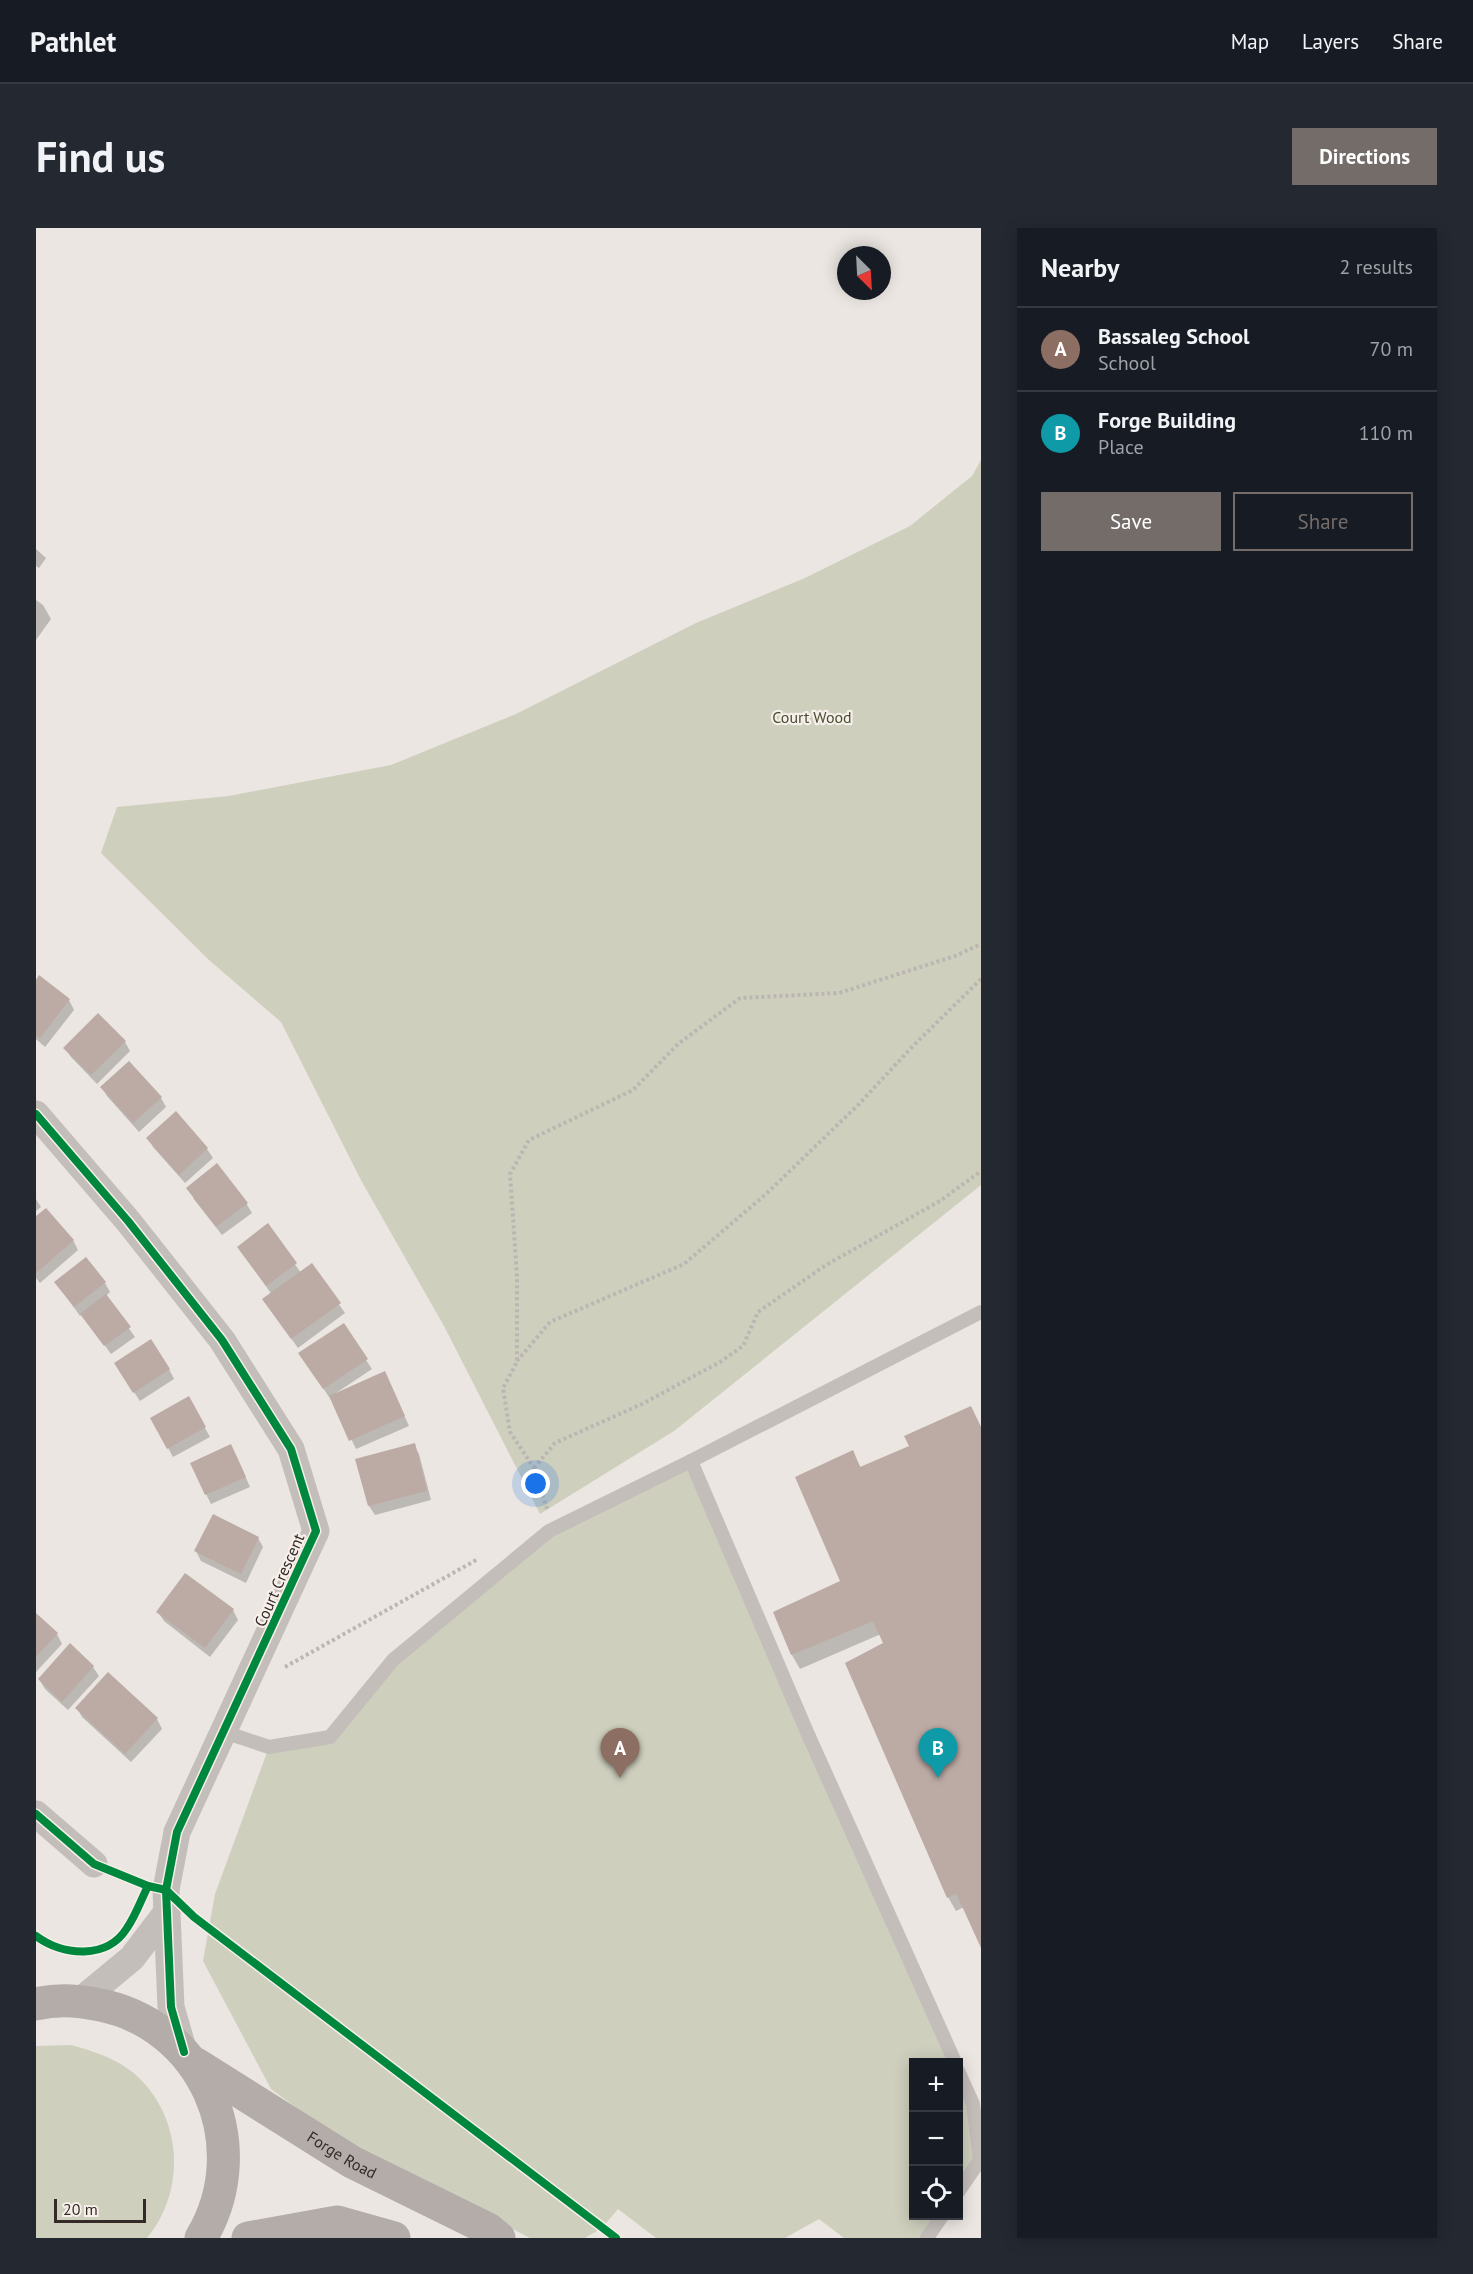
<!DOCTYPE html>
<html lang="en">
<head>
<meta charset="utf-8">
<style>
  :root { --surface:#171b24; --page:#242831; --text:#f1f3f6; --muted:#9ea1a6; --line:#363941; --accent:#746c69 }
  body { margin:0; font-family:"PT Sans",sans-serif; background:var(--page); color:var(--text) }
  .controls { position:absolute; right:18px; bottom:18px; display:grid; overflow:hidden; border-radius:0px; box-shadow:0 3px 15px #0003 }
  .controls button { width:54px; height:54px; display:grid; place-items:center; padding:0; border:0; border-bottom:2px solid var(--line); background:var(--surface); color:var(--text); font:30px sans-serif }
  .compass { position:absolute; left:801px; top:18px; width:54px; height:54px; border-radius:50%; background:var(--surface); box-shadow:0 3px 15px #0003; rotate:156deg }
  .scale { position:absolute; left:18px; bottom:15px; width:92px; box-sizing:border-box; padding-left:6px; border:3px solid #342b29; border-top:0; font-size:16px; line-height:21px; white-space:nowrap; color:#342b29; -webkit-text-stroke:4px #f7efe9; paint-order:stroke }
  .you { position:absolute; left:500px; top:1256px; width:21px; height:21px; margin:-15px; border:4px solid #fff; border-radius:50%; background:#1a73e8; box-shadow:0 0 0 9px #1a73e833 }
  .badge { display:grid; place-items:center; width:39px; height:39px; border-radius:50%; background:var(--accent); color:#fff; font-size:20px; font-weight:700 }
  .pin { position:absolute; translate:-50% -50px; filter:drop-shadow(0 2px 3px #0008) }
  .pin::after { content:''; position:absolute; top:32px; width:21px; height:18px; background:inherit; clip-path:polygon(0 0,100% 0,50% 100%) }
  .list { margin:0; padding:0; list-style:none }
  h2 { display:flex; justify-content:space-between; align-items:center; height:78px; margin:0; padding:0 24px; font-size:26px }
  h2 small { font-size:20px; font-weight:400; color:var(--muted) }
  .list li { display:grid; grid-template-columns:39px 1fr auto; gap:18px; align-items:center; box-sizing:border-box; height:84px; padding:0 24px; border-top:2px solid var(--line) }
  .list b { display:block; font-size:22px; white-space:nowrap }
  .list p { margin:0; font-size:20px; white-space:nowrap; color:var(--muted) }
  .list em { font-size:20px; font-style:normal; color:var(--muted) }
  .actions { display:flex; gap:12px; padding:18px 24px }
  .actions a { flex:1; padding:14px 0; border:2px solid var(--accent); border-radius:0px; text-align:center; font-size:21px; color:var(--accent) }
  .actions .main { background:var(--accent); color:#fff }
  .icon { flex:none; width:33px; height:33px; fill:none; stroke:currentColor; stroke-width:2; stroke-linecap:round; stroke-linejoin:round }
  .map { position:relative; flex:none; width:945px; height:2010px; overflow:hidden; border-radius:0px }
  header { display:flex; align-items:center; gap:36px; box-sizing:border-box; height:84px; padding:0 30px; background:var(--surface); border-bottom:2px solid var(--line) }
  header strong { font-size:28px }
  nav { display:flex; gap:33px; margin-inline-start:auto; font-size:21px }
  .intro { display:flex; align-items:center; justify-content:space-between; box-sizing:border-box; height:144px; padding:0 36px }
  h1 { margin:0; font-size:42px }
  .button { padding:15px 27px; border-radius:0px; background:var(--accent); color:#fff; font-size:21px; font-weight:700 }
  main { display:flex; gap:36px; padding:0 36px }
  aside { flex:1; background:var(--surface); border-radius:0px; box-shadow:0 3px 15px #0003 }
  .map>svg:first-child { display:block }
  .green { fill:#cecfbd }
  .shadow { fill:#0003 }
  .building { fill:#bcaaa5 }
  .lines { fill:none; stroke-linecap:round; stroke-linejoin:round }
  .path { stroke:#bcb6b3; stroke-width:4; stroke-dasharray:3 3; stroke-linecap:butt }
  .service { stroke:#c4beba; stroke-width:14 }
  .minor { stroke:#c4beba; stroke-width:27 }
  .primary { stroke:#b3aca9; stroke-width:33 }
  .cycleway-casing { stroke:#f7efe9; stroke-width:11 }
  .cycleway { stroke:#00873e; stroke-width:8 }
  .labels { text-anchor:middle; dominant-baseline:central; stroke-width:4.5; stroke-linejoin:round; paint-order:stroke }
  .park-label { font-size:16px; fill:#474f30; stroke:#f7efe9 }
  .street-label { font-size:16px; fill:#342b29; stroke:#f7efe9 }
</style>
</head>
<body>
<header>
<strong>Pathlet</strong>
<nav><a>Map</a><a>Layers</a><a>Share</a></nav>
</header>
<div class="intro"><h1>Find us</h1><a class="button">Directions</a></div>
<main>
<div class="map">
<svg width="945" height="2010" viewBox="0 0 945 2010">
  <rect width="100%" height="100%" fill="#ebe6e1"/>
  <g class="green">
    <polygon points="945,232 945,957 638,1203 504,1286 408,1098 326,954 245,794 173,732 65,625 81,579 193,568 355,537 480,486 660,395 769,350 874,298 936,248"/>
    <polygon points="655,1233 919,1834 878,1834 878,1988 906,1988 891,2010 808,2010 783,1991 749,2010 620,2010 582,1981 566,2000 549,2010 494,2010 361,1940 319,1923 235,1861 167,1733 179,1666 233,1519 294,1509 357,1432 513,1303"/>
    <path d="M35,1817c25,7 50,15 69,34 43,43 45,113 7,159h-111v-192z"/>
    <polygon points="922,1843 944,1932 922,1964"/>
  </g>
  <g class="shadow">
    <polygon points="0,321 10,330 3,340 0,338"/>
    <polygon points="0,372 7,377 15,391 0,412"/>
    <polygon points="4,749 33,772 38,782 9,819 0,811 0,754"/>
    <polygon points="89,814 94,823 61,856 35,829 29,820"/>
    <polygon points="66,859 125,870 130,879 103,904 71,868"/>
    <polygon points="139,885 171,921 177,930 149,955 117,919 112,910"/>
    <polygon points="157,970 210,975 216,985 186,1007"/>
    <polygon points="0,971 5,979 0,983"/>
    <polygon points="0,990 37,1012 42,1022 4,1055 0,1050"/>
    <polygon points="232,997 265,1045 276,1038 309,1085 262,1120 234,1081 236,1067 203,1019"/>
    <polygon points="50,1031 69,1055 74,1064 70,1068 99,1109 75,1126 46,1086 44,1088 20,1054"/>
    <polygon points="330,1132 336,1141 300,1165 301,1166 349,1145 373,1198 320,1221 295,1168 293,1169 270,1134"/>
    <polygon points="133,1141 138,1151 104,1173 85,1145"/>
    <polygon points="152,1170 174,1209 137,1229 116,1190"/>
    <polygon points="935,1180 945,1199 945,1716 928,1679 920,1683 912,1669 849,1416 845,1406 764,1441 756,1427 739,1385 806,1354 816,1223 825,1240 875,1219"/>
    <polygon points="378,1217 383,1226 395,1272 339,1287 333,1278 321,1232"/>
    <polygon points="200,1227 214,1259 175,1276 170,1266"/>
    <polygon points="222,1310 227,1319 210,1355 165,1333 160,1323"/>
    <polygon points="197,1382 202,1392 174,1429 128,1393 122,1384"/>
    <polygon points="0,1387 21,1406 26,1416 0,1444"/>
    <polygon points="34,1418 57,1439 63,1448 32,1482 9,1461 3,1451"/>
    <polygon points="72,1446 121,1491 126,1501 95,1534 46,1489 41,1480"/>
  </g>
  <g class="building">
    <polygon points="3,747 34,771 4,810 0,808 0,752"/>
    <polygon points="62,785 90,813 55,847 27,820"/>
    <polygon points="93,833 126,869 97,895 64,859"/>
    <polygon points="140,883 172,920 143,947 110,910"/>
    <polygon points="181,935 212,975 180,999 150,960"/>
    <polygon points="10,980 38,1012 0,1045 0,988"/>
    <polygon points="232,995 261,1035 230,1058 201,1019"/>
    <polygon points="50,1029 70,1054 38,1079 18,1054"/>
    <polygon points="276,1035 305,1075 255,1111 226,1071"/>
    <polygon points="70,1066 95,1099 68,1118 44,1086"/>
    <polygon points="308,1095 332,1131 287,1161 262,1125"/>
    <polygon points="115,1111 134,1141 97,1165 78,1135"/>
    <polygon points="349,1143 369,1188 313,1213 293,1168"/>
    <polygon points="153,1168 170,1199 131,1221 114,1190"/>
    <polygon points="935,1178 945,1199 945,1720 920,1665 911,1670 809,1435 847,1415 837,1393 755,1427 737,1384 804,1353 759,1249 817,1222 824,1239 873,1218 868,1208"/>
    <polygon points="379,1215 391,1263 332,1278 319,1231"/>
    <polygon points="195,1216 210,1249 169,1267 154,1235"/>
    <polygon points="177,1286 223,1309 205,1346 158,1323"/>
    <polygon points="149,1345 198,1381 169,1420 120,1384"/>
    <polygon points="0,1385 22,1405 0,1429"/>
    <polygon points="34,1415 58,1438 26,1474 2,1451"/>
    <polygon points="72,1444 122,1490 89,1526 39,1480"/>
  </g>
  <g class="lines">
    <g class="path">
      <polyline points="481,1133 514,1094 648,1036 729,967 822,877 877,818 945,751"/>
      <polyline points="498,1240 519,1215 606,1176 684,1134 707,1118 722,1084 790,1037 904,973 945,943"/>
      <polyline points="511,1281 498,1240 474,1204 467,1160 481,1134 481,1049 474,946 493,912 597,862 642,816 704,770 803,765 919,728 945,716"/>
      <polyline points="249,1439 442,1331"/>
    </g>
    <g class="service">
      <polyline points="655,1233 771,1504 919,1834"/>
      <polyline points="188,1504 233,1519 294,1509 357,1432 513,1303 655,1233 945,1084"/>
      <polyline points="922,1843 937,1876 944,1932 922,1964"/>
      <polyline points="891,2010 906,1988"/>
    </g>
    <g class="minor">
      <polyline points="0,886 92,993 186,1112 255,1221 280,1303 141,1604 130,1662 135,1779 148,1824"/>
      <polyline points="0,1586 58,1636"/>
      <polyline points="44,1773 96,1730 131,1684"/>
    </g>
    <g class="primary">
      <path d="M0,1776c20,-5 39,-4 59,0 108,18 162,141 106,234"/>
      <path id="s1" d="M160,1836l156,98 136,67 11,9"/>
      <polyline points="212,2010 301,1994 358,2010"/>
    </g>
    <g class="cycleway-casing">
      <g id="cycleway">
        <polyline points="0,886 92,993 186,1112 255,1221 280,1303 141,1604 130,1662 135,1779 148,1824"/>
        <polyline points="0,1586 58,1636 112,1658 130,1662 158,1689 580,2010"/>
        <path d="M0,1708c27,20 71,24 91,-8 9,-13 14,-28 21,-42"/>
      </g>
    </g>
    <use href="#cycleway" class="cycleway"/>
  </g>
  <g class="labels">
    <g class="park-label">
      <text x="776" y="489">Court Wood</text>
    </g>
    <g class="street-label">
      <text transform="translate(243 1352) rotate(-66)">Court Crescent</text>
      <text stroke="none"><textPath href="#s1" startOffset="172">Forge Road</textPath></text>
    </g>
  </g>
</svg>
<div class="controls">
<button>+</button>
<button>−</button>
<button><svg class="icon" aria-label="locate" viewBox="0 0 24 24"><circle cx="12" cy="12" r="6"/><path d="M12 2v4M12 18v4M2 12h4M18 12h4"/></svg></button>
</div>
<svg class="compass" viewBox="-18 -18 36 36"><path d="M0-13l5 13h-10z" fill="#e53935"/><path d="M0 13l5-13h-10z" fill="#9ea1a6"/></svg>
<div class="scale">20 m</div>
<div class="you"></div>
<div class="pin badge" style="left:584px;top:1550px;background:#8d6e63">A</div>
<div class="pin badge" style="left:902px;top:1550px;background:#0f9aa8">B</div>
</div>
<aside>
<h2>Nearby<small>2 results</small></h2>
<ul class="list">
<li><span class="badge" style="background:#8d6e63">A</span><div><b>Bassaleg School</b><p>School</p></div><em>70 m</em></li>
<li><span class="badge" style="background:#0f9aa8">B</span><div><b>Forge Building</b><p>Place</p></div><em>110 m</em></li>
</ul>
<div class="actions"><a class="main">Save</a><a>Share</a></div>
</aside>
</main>
</body>
</html>
